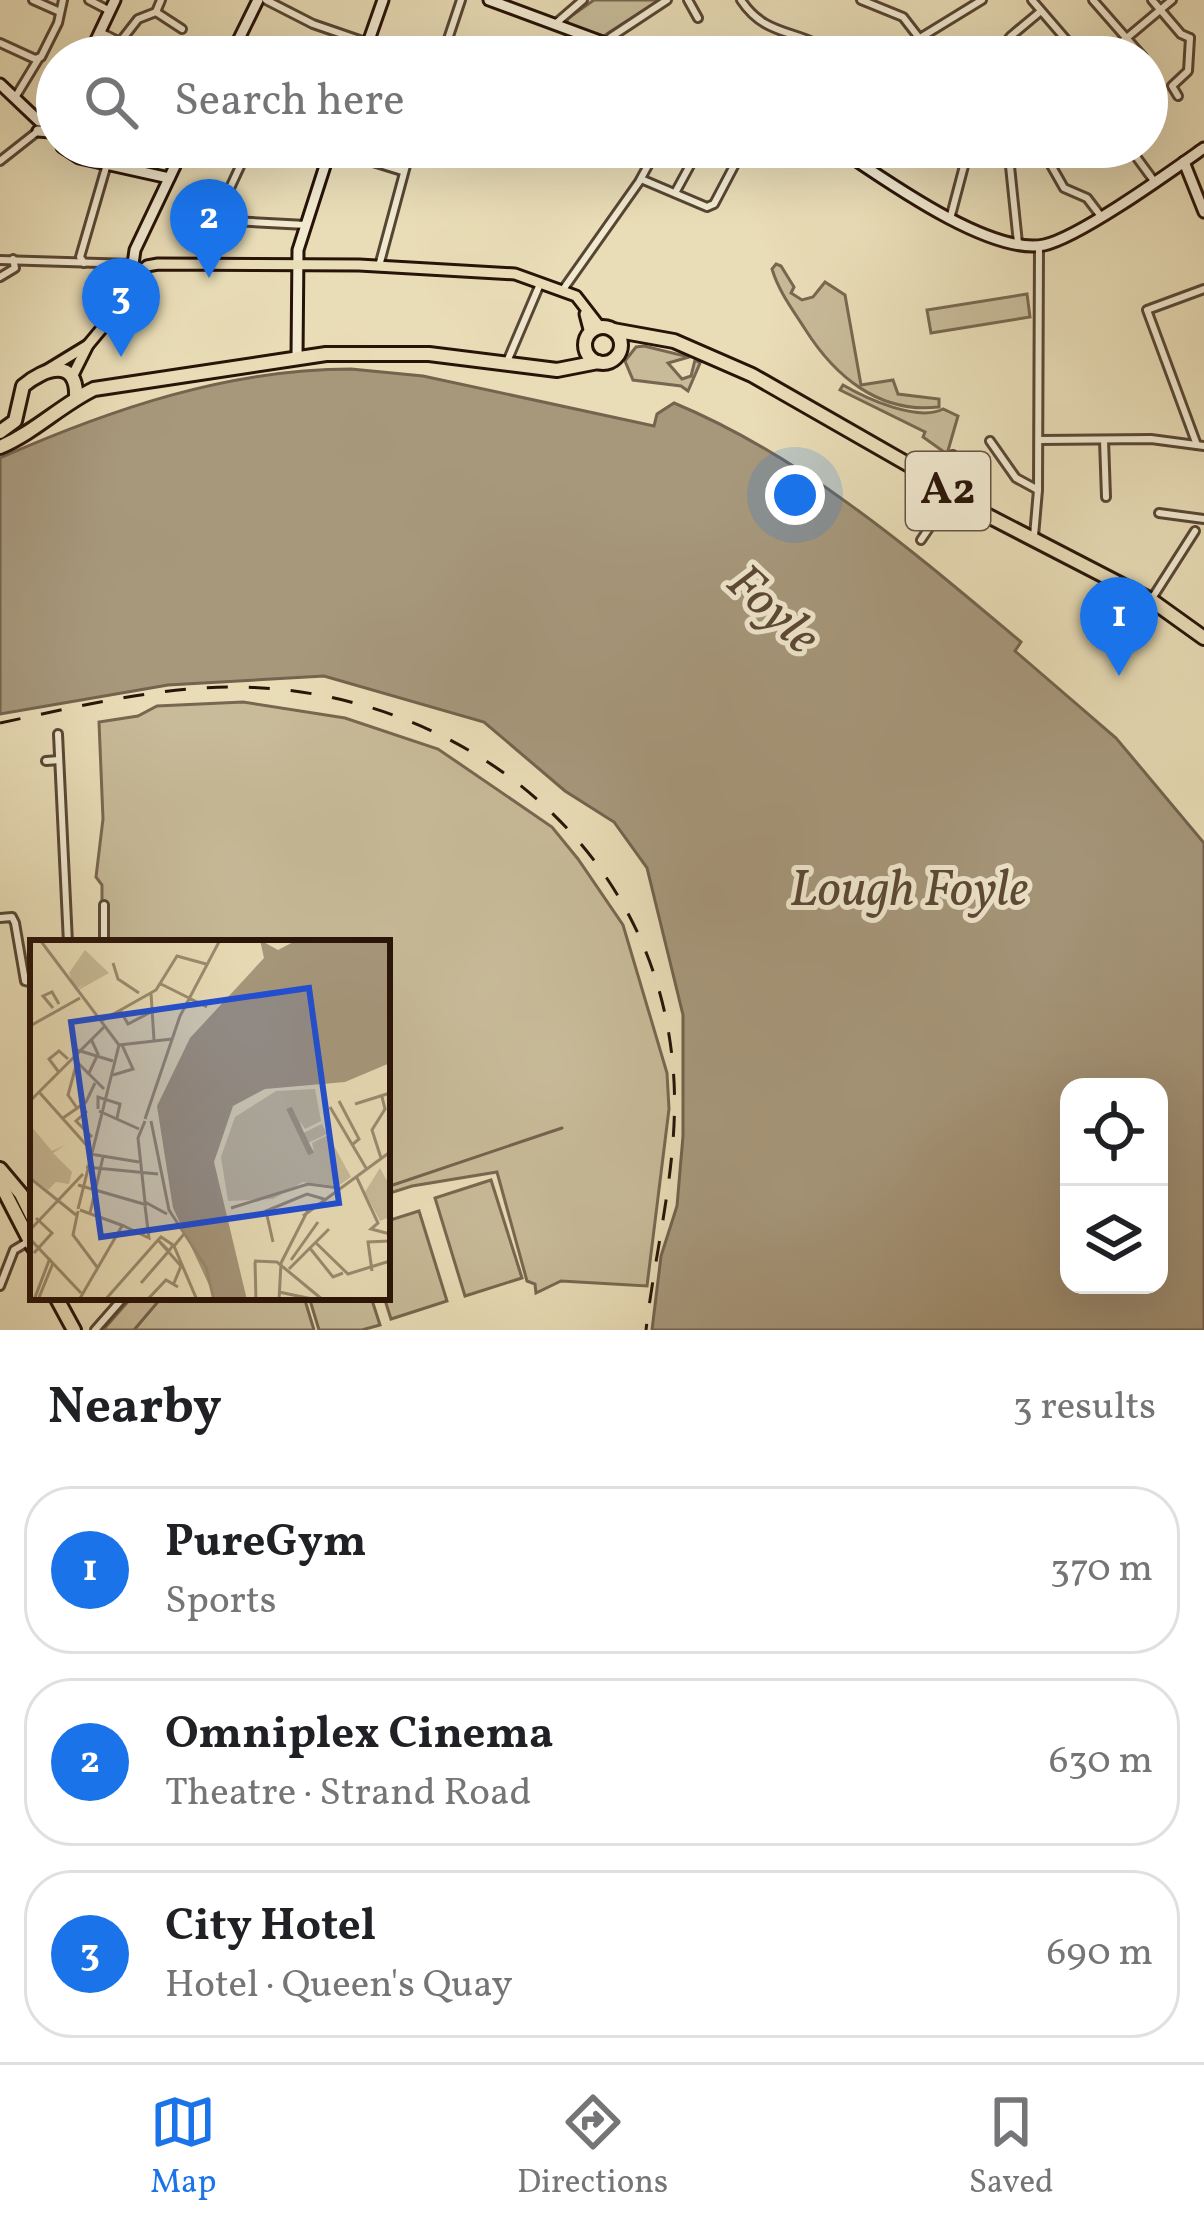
<!DOCTYPE html>
<html lang="en">
<head>
<meta charset="utf-8">
<style>
  :root { --surface:#fff; --page:#f6f6f6; --text:#202124; --muted:#757577; --line:#e0e0e0; --accent:#1a73e8 }
  body { margin:0; font-family:Vollkorn,serif; background:var(--page); color:var(--text) }
  .controls { position:absolute; right:36px; bottom:36px; display:grid; overflow:hidden; border-radius:24px; box-shadow:0 12px 48px #0002 }
  .controls button { width:108px; height:108px; display:grid; place-items:center; padding:0; border:0; border-bottom:3px solid var(--line); background:var(--surface); color:var(--text); font:60px sans-serif }
  .you { position:absolute; left:795px; top:495px; width:42px; height:42px; margin:-30px; border:9px solid #fff; border-radius:50%; background:#1a73e8; box-shadow:0 0 0 18px #1a73e833 }
  .badge { display:grid; place-items:center; width:78px; height:78px; border-radius:50%; background:var(--accent); color:#fff; font-size:39px; font-weight:700 }
  .pin { position:absolute; translate:-50% -99px; filter:drop-shadow(0 3px 6px #0008) }
  .pin::after { content:''; position:absolute; top:63px; width:42px; height:36px; background:inherit; clip-path:polygon(0 0,100% 0,50% 100%) }
  .list { margin:0; padding:0; list-style:none }
  h2 { display:flex; justify-content:space-between; align-items:center; height:156px; margin:0; padding:0 48px; font-size:51px }
  h2 small { font-size:39px; font-weight:400; color:var(--muted) }
  .list li { display:grid; grid-template-columns:78px 1fr auto; gap:36px; align-items:center; box-sizing:border-box; height:168px; margin:0 24px 24px; padding:0 24px; border:3px solid var(--line); border-radius:48px }
  .list b { display:block; font-size:45px; white-space:nowrap }
  .list p { margin:0; font-size:39px; white-space:nowrap; color:var(--muted) }
  .list em { font-size:39px; font-style:normal; color:var(--muted) }
  .icon { flex:none; width:66px; height:66px; fill:none; stroke:currentColor; stroke-width:2; stroke-linecap:round; stroke-linejoin:round }
  .map { position:relative; flex:none; width:1204px; height:1330px; overflow:hidden }
  .search { position:absolute; background:var(--surface); box-shadow:0 12px 48px #0002; left:36px; right:36px; top:36px; height:132px; display:flex; align-items:center; gap:30px; box-sizing:border-box; padding:0 42px; border-radius:66px; color:var(--muted); font-size:45px }
  .sheet { height:732px; background:var(--surface) }
  nav { display:flex; justify-content:space-around; align-items:center; box-sizing:border-box; height:168px; border-top:3px solid var(--line); background:var(--surface); font-size:33px; color:var(--muted) }
  nav a { display:grid; justify-items:center; gap:6px }
  nav .on { color:var(--accent) }
  .map>svg:first-child { display:block }
  .green { fill:#c8bb99; stroke:#786750; stroke-width:3 }
  .water { fill:#a7987c; stroke:#74634e; stroke-width:3; fill-rule:evenodd }
  .lines { fill:none; stroke-linecap:round; stroke-linejoin:round }
  .stream { stroke:#74634e; stroke-width:3 }
  .street-casing { stroke:#584634; stroke-width:12 }
  .secondary-casing { stroke:#281308; stroke-width:15 }
  .primary-casing { stroke:#281308; stroke-width:15 }
  .highway-casing { stroke:#281308; stroke-width:18 }
  .street { stroke:#f1e9d0; stroke-width:6 }
  .secondary { stroke:#f1e9d0; stroke-width:9 }
  .primary { stroke:#e9ddb7; stroke-width:9 }
  .highway { stroke:#e9ddb7; stroke-width:12 }
  .rail { stroke:#281308; stroke-width:3; stroke-dasharray:21 21; stroke-linecap:butt }
  .labels { text-anchor:middle; dominant-baseline:central; stroke-width:10; stroke-linejoin:round; paint-order:stroke }
  .shield { fill:#f1e9d0; stroke:#645344; stroke-width:3 }
  .shield-label { font-size:45px; font-weight:bold; fill:#281308 }
  .water-label { font-size:51px; font-style:italic; fill:#5b4836; stroke:#f1e9d0 }
  .inset-river { fill:none; stroke:#a7987c; stroke-width:6 }
  .inset-road { fill:none; stroke:#9c8c71; stroke-width:3 }
  .view { fill:#1d4ed8; fill-opacity:0.15; stroke:#1d4ed8; stroke-width:6 }
  .inset-edge { fill:none; stroke:#281308; stroke-width:6 }
</style>
</head>
<body>
<div class="map">
<svg width="1204" height="1330" viewBox="0 0 1204 1330">
  <rect width="100%" height="100%" fill="#e9ddb7"/>
  <filter id="stains"><feTurbulence type="fractalNoise" baseFrequency=".00167" numOctaves="4"/><feColorMatrix values="0 0 0 0 .2 0 0 0 0 .09 0 0 0 0 .02 0 0 0 .5 -.17"/></filter>
  <radialGradient id="worn" r=".72"><stop offset=".6" stop-color="#630" stop-opacity="0"/><stop offset="1" stop-color="#630" stop-opacity=".3"/></radialGradient>
  <g class="green">
    <polygon points="594,0 660,0 602,37 568,24 567,19"/>
    <path d="M776,264l5,2 13,21 -3,6 11,7 11,-3 12,-15 20,13 16,90 32,-5 5,14 41,5v8c-61,7 -105,-32 -134,-78 -12,-19 -26,-37 -33,-60z"/>
    <polygon points="1027,294 1030,317 931,333 927,310"/>
    <polygon points="644,346 689,357 668,363 682,379 691,376 695,360 700,363 688,391 681,386 633,380 625,361 636,347"/>
    <path d="M843,385c24,14 75,37 100,24l15,7 -11,38 -24,-17 2,-5 -85,-42z"/>
    <polygon points="243,702 345,718 438,749 552,827 578,859 623,925 667,1073 669,1109 647,1286 561,1281 536,1293 535,1284 527,1281 497,1172 412,1186 387,1194 387,943 106,943 108,905 102,905 102,885 96,877 103,819 99,722 138,716 157,706"/>
    <polygon points="491,1180 522,1278 465,1296 435,1198"/>
    <polygon points="419,1211 447,1301 391,1319 384,1297 387,1221"/>
    <polygon points="132,1297 304,1297 314,1330 103,1330"/>
    <polygon points="309,1297 371,1297 380,1325 362,1330 319,1330"/>
  </g>
  <path class="water" d="M351,369l72,7 231,50 3,-12 17,-11c130,54 241,150 347,239l-6,9 101,87 88,105v487h-552l9,-74 16,-50 6,-70v-121l-36,-147 -33,-46 -49,-31 -81,-69 -160,-46 -156,9 -168,29v-256c111,-49 229,-89 351,-89zM1069,1087h90v198h-90z"/>
  <g class="lines">
    <g class="stream">
      <polyline points="387,1187 562,1128"/>
      <polyline points="134,1330 162,1297"/>
    </g>
    <g class="street-casing">
      <g id="street">
        <polyline points="33,0 60,12"/>
        <polyline points="89,0 110,11"/>
        <polyline points="266,0 313,24 409,57"/>
        <polyline points="688,0 698,18"/>
        <path d="M741,0c27,41 63,27 93,57"/>
        <polyline points="861,0 903,17 920,39"/>
        <polyline points="1032,0 1081,57"/>
        <polyline points="1093,0 1143,57"/>
        <polyline points="1152,0 1181,34 1190,38"/>
        <polyline points="156,12 161,0"/>
        <polyline points="554,25 583,0"/>
        <polyline points="100,32 142,53 148,43"/>
        <polyline points="120,42 138,19 156,12 182,29"/>
        <polyline points="0,43 35,59 41,57 58,23 63,0"/>
        <polyline points="607,43 611,37 667,0"/>
        <polyline points="442,57 461,0"/>
        <polyline points="889,57 982,0"/>
        <polyline points="994,57 1011,36 1041,11"/>
        <polyline points="1104,57 1172,0"/>
        <polyline points="16,96 39,58"/>
        <polyline points="1178,96 1172,86 1188,71 1190,38"/>
        <polyline points="1008,147 1018,243"/>
        <polyline points="1129,147 1154,181"/>
        <polyline points="331,149 402,171"/>
        <polyline points="1043,151 1064,188 1087,198 1100,215"/>
        <polyline points="1029,156 1051,147"/>
        <polyline points="0,161 38,131"/>
        <polyline points="641,179 707,207 714,204 744,147"/>
        <polyline points="675,193 700,147"/>
        <polyline points="950,219 969,147"/>
        <polyline points="215,220 306,225"/>
        <polyline points="0,260 133,264"/>
        <polyline points="84,263 80,257 107,164"/>
        <polyline points="209,263 211,229 249,147"/>
        <polyline points="379,266 411,147"/>
        <polyline points="0,277 15,268 13,259"/>
        <polyline points="562,291 639,182 658,147"/>
        <polyline points="506,364 540,284"/>
        <polyline points="1040,440 1151,439 1204,446"/>
        <polyline points="1104,440 1106,497"/>
        <polyline points="990,441 1016,478 1038,490"/>
        <polyline points="1197,445 1147,310 1204,289"/>
        <polyline points="953,455 983,492 975,509"/>
        <polyline points="1159,513 1204,519"/>
        <polyline points="1034,536 1038,490 1039,246"/>
        <polyline points="921,540 952,494"/>
        <polyline points="1151,600 1195,531"/>
        <polyline points="58,734 68,943"/>
        <polyline points="46,761 59,760"/>
        <polyline points="104,905 104,943"/>
        <polyline points="0,918 12,917 15,923 25,981 33,983"/>
        <polyline points="0,1286 14,1250 29,1241"/>
        <polyline points="95,1330 124,1297"/>
      </g>
    </g>
    <g class="secondary-casing">
      <g id="secondary">
        <polyline points="489,0 643,57"/>
        <polyline points="88,57 115,0"/>
        <polyline points="230,57 258,0"/>
        <polyline points="363,57 383,0"/>
        <polyline points="0,84 39,121"/>
        <polyline points="38,131 50,132 50,121 57,114"/>
        <polyline points="62,147 79,158 169,178"/>
        <path d="M836,147c45,30 153,109 208,98 36,-8 126,-73 160,-97"/>
        <polyline points="1184,162 1204,212"/>
        <polyline points="137,275 133,264 135,250 184,147"/>
        <polyline points="297,357 298,250 331,147"/>
      </g>
    </g>
    <g class="primary-casing">
      <g id="primary">
        <polyline points="585,314 590,333"/>
        <polyline points="47,370 88,345"/>
        <polyline points="72,377 88,345 113,315 137,275 147,266 158,264 359,265 515,274 576,296 600,327"/>
      </g>
    </g>
    <g class="highway-casing">
      <g id="highway">
        <circle cx="603" cy="345" r="18"/>
        <polyline points="613,330 674,341 752,375 918,470 971,507 1151,600 1204,638"/>
        <path d="M0,432l15,-11 8,-35c21,-18 55,-29 53,12"/>
        <path d="M0,447c35,-15 61,-42 94,-58l232,-35h103l128,16 41,-8"/>
        <polyline points="0,1169 21,1194 33,1218"/>
        <polyline points="0,1183 33,1247"/>
        <polyline points="56,1297 74,1330"/>
      </g>
    </g>
    <use href="#street" class="street"/>
    <use href="#secondary" class="secondary"/>
    <use href="#primary" class="primary"/>
    <use href="#highway" class="highway"/>
    <path class="rail" d="M0,723c76,-16 156,-36 234,-36 221,1 420,154 439,380 8,88 -17,176 -27,263"/>
  </g>
  <g class="labels">
    <rect class="shield" x="906" y="452" width="84" height="78" rx="9"/>
    <g class="shield-label">
      <text x="948" y="491">A2</text>
    </g>
    <g class="water-label">
      <text transform="translate(772 611) rotate(43)">Foyle</text>
      <text x="909" y="891">Lough Foyle</text>
    </g>
  </g>
  <g transform="translate(30 940)">
    <rect width="360" height="360" fill="#e9ddb7"/>
    <path d="M55,10l24,23 -34,19 9,-8 -9,6 -6,-17zM285,149l6,32 -16,8 -5,-8 3,12 19,-9 5,10 -19,9 6,8 -2,-8 16,-8 23,42 -13,9 -35,-4 -30,17 -45,2 -7,-44 14,-40 41,-26zM0,185l22,26 13,-6 -12,8 19,19 -3,12 -13,-2 -8,8 -18,-14zM350,228l10,18v31l-10,4 -15,-29z" fill="#c8bb99"/>
    <path d="M230,0l18,10 19,-10h93v123l-45,19 -80,7 -32,17 -19,56 33,138h-31l-43,-92 -16,-102 33,-68 74,-80z" fill="#a7987c"/>
    <path class="inset-river" d="M259,168l22,46"/>
    <path class="inset-road" d="M10,0l79,105 -41,164M83,23l5,16 21,14M129,43l48,24M121,53l3,47M23,68l-10,-12 9,-4 7,12M90,70l8,14 23,-12M71,81l55,-31 21,-34 29,8M0,86l50,-28M89,105l53,-6M47,110l36,11M47,122l27,27M28,131l-9,-12 10,-8 9,8M58,135l10,-21 -7,-15M83,135l20,-6 -11,-24M9,152l50,56M0,161l75,-75M309,161l20,38 -6,5M325,164l35,-11M300,167l36,61M47,168l-9,-13 9,-33M68,169v-12l22,7 -3,14M57,171l-11,10 16,16M69,171l40,18M33,178l23,-16 9,-19M115,179l35,-103 40,-76M115,181l-7,17 7,64 22,12M121,181l18,89 37,57 8,33M60,214l49,8M351,218l-9,-28 13,-21 -3,-12M56,227l72,7M0,238l46,37M327,238l21,45 -7,6 19,5M48,245l69,20M201,268l77,-24 31,4M50,270l44,16M48,271l-5,24 24,32M60,273l13,-56M273,276l87,-64M94,286l25,12 -4,-32M0,290l53,-56M154,294l-10,12 23,54M131,297l12,8 -4,6 -11,-11zM0,299l51,54M243,302l-7,-31 41,-17 17,5M285,302l33,32 42,-13M279,307l24,30 10,-4M4,313l18,-20 -16,-15M261,320l27,-38M224,321l23,1 46,38M225,322l1,38M251,323l27,-53M259,329l40,-40M342,331l-4,-29 22,-1M111,343l27,-31M249,352l38,8M4,360l16,-42M8,360l15,-37M49,360l43,-74M75,360l53,-60 23,26 -7,17M117,360l19,-20 12,7M249,360l2,-37"/>
    <path class="view" d="M279,48l30,215 -238,34 -30,-215z"/>
    <rect width="360" height="360" class="inset-edge"/>
  </g>
  <rect width="100%" height="100%" filter="url(#stains)"/>
  <rect width="100%" height="100%" fill="url(#worn)"/>
</svg>
<div class="controls">
<button><svg class="icon" aria-label="locate" viewBox="0 0 24 24"><circle cx="12" cy="12" r="6"/><path d="M12 2v4M12 18v4M2 12h4M18 12h4"/></svg></button>
<button><svg class="icon" aria-label="layers" viewBox="0 0 24 24"><path d="M12 4l9 5-9 5-9-5zM3 14l9 5 9-5"/></svg></button>
</div>
<div class="you"></div>
<div class="pin badge" style="left:1119px;top:676px">1</div>
<div class="pin badge" style="left:209px;top:278px">2</div>
<div class="pin badge" style="left:121px;top:357px">3</div>
<div class="search"><svg class="icon" aria-label="search" viewBox="0 0 24 24"><circle cx="10" cy="10" r="6"/><path d="M15 15l6 6"/></svg>Search here</div>
</div>
<section class="sheet">
<h2>Nearby<small>3 results</small></h2>
<ul class="list">
<li><span class="badge">1</span><div><b>PureGym</b><p>Sports</p></div><em>370 m</em></li>
<li><span class="badge">2</span><div><b>Omniplex Cinema</b><p>Theatre · Strand Road</p></div><em>630 m</em></li>
<li><span class="badge">3</span><div><b>City Hotel</b><p>Hotel · Queen's Quay</p></div><em>690 m</em></li>
</ul>
</section>
<nav>
<a class="on"><svg class="icon" aria-label="map" viewBox="0 0 24 24"><path d="M3 6l6-2 6 2 6-2v14l-6 2-6-2-6 2zM9 4v14M15 6v14"/></svg>Map</a>
<a><svg class="icon" aria-label="directions" viewBox="0 0 24 24"><path d="M12 3l9 9-9 9-9-9zM9 14v-3h6M13 9l2 2-2 2"/></svg>Directions</a>
<a><svg class="icon" aria-label="saved" viewBox="0 0 24 24"><path d="M7 4h10v16l-5-4-5 4z"/></svg>Saved</a>
</nav>
</body>
</html>
